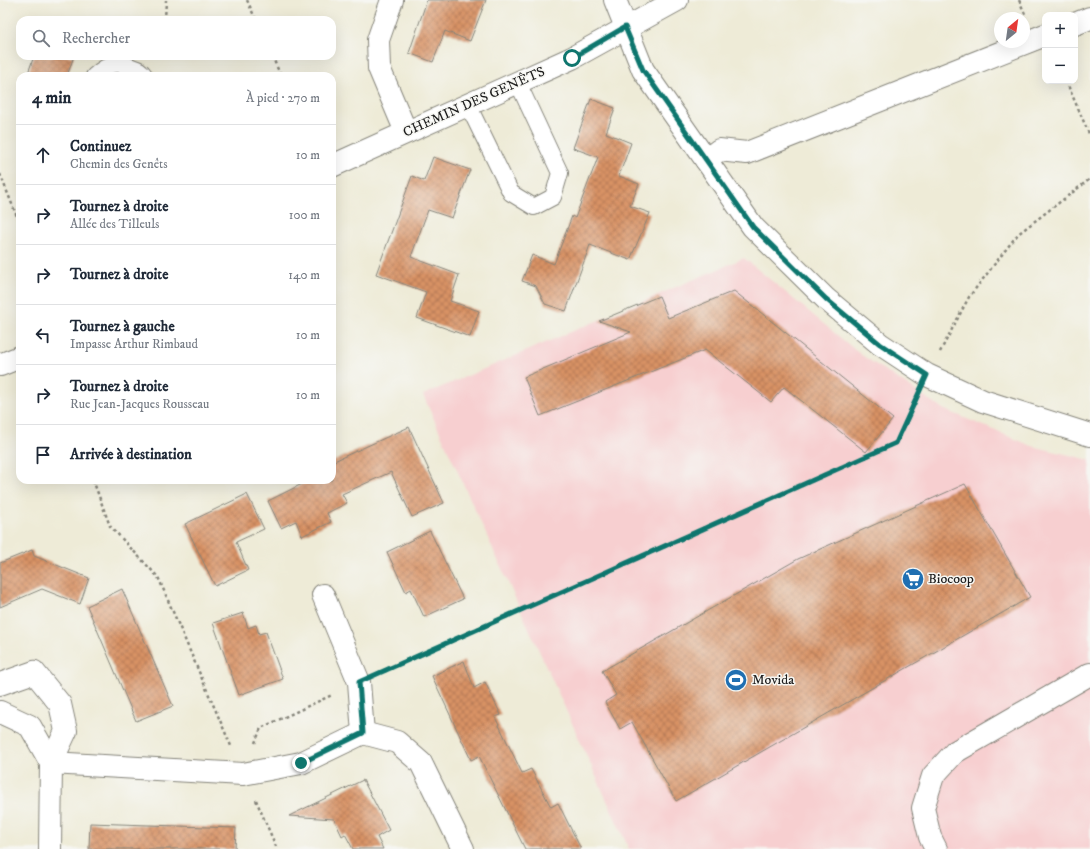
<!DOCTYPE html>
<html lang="fr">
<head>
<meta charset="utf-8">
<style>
  :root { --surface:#fff; --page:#f2f2f3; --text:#1f2937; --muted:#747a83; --line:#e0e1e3 }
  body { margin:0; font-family:"IM FELL DW Pica",serif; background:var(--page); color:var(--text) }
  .controls { position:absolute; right:12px; top:12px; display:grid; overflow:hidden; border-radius:8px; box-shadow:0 4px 16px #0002 }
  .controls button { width:36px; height:36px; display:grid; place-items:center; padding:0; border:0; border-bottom:1px solid var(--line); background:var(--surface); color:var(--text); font:20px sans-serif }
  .compass { position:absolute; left:994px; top:12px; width:36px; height:36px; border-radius:50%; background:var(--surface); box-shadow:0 4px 16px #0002; rotate:29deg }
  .stop { position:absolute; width:12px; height:12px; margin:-9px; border:3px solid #0f766e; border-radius:50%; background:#fff }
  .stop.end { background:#0f766e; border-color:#fff; box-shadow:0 1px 4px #0008 }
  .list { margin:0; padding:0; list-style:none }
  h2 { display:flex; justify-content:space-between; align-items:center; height:52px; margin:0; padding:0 16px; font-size:17px }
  h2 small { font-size:13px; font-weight:400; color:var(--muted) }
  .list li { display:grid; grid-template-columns:26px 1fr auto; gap:12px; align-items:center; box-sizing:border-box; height:60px; padding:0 16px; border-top:1px solid var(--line) }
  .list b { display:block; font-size:15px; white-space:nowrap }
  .list p { margin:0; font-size:13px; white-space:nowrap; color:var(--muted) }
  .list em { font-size:13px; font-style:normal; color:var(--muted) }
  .icon { flex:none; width:22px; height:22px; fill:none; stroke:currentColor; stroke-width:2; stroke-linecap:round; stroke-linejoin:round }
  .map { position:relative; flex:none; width:1090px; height:849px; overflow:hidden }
  .search { position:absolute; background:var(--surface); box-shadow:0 4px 16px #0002; left:16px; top:16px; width:320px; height:44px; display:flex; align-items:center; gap:10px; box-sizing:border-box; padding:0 14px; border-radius:12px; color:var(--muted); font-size:15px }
  .panel { position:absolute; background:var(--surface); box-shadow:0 4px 16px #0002; left:16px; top:72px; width:320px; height:412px; border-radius:12px }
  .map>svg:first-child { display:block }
  .built { fill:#f7cfd0 }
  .building { fill:url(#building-cross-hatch) }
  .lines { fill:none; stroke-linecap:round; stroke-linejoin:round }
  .service-casing { stroke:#85847a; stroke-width:18 }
  .minor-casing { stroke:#85847a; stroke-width:24 }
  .path { stroke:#85847a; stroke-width:2.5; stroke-dasharray:3 3; stroke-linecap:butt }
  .service { stroke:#fff; stroke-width:16 }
  .minor { stroke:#fff; stroke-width:22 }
  .route { stroke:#0f766e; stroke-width:5 }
  .labels { text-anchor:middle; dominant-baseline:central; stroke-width:3; stroke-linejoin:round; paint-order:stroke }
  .street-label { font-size:14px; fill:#1c1c1c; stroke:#f6f6f2 }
  .poi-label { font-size:14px; fill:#1c1c1c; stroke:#f6f6f2; text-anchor:start }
</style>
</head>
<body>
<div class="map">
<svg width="1090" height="849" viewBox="0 0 1090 849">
  <defs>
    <pattern id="building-cross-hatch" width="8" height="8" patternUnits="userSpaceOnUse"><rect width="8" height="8" fill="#d89265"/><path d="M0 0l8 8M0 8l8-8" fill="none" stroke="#ae7652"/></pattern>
  </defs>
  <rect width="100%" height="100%" fill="#f6f6f2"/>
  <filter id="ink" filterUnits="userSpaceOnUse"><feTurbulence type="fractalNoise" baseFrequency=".025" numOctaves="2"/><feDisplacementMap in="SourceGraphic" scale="8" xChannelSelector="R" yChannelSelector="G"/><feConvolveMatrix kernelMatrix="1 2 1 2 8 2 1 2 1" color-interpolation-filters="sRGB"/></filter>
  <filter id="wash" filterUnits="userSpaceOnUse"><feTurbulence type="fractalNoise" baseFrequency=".012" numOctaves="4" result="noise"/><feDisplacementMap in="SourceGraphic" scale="16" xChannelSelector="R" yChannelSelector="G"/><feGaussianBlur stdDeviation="0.9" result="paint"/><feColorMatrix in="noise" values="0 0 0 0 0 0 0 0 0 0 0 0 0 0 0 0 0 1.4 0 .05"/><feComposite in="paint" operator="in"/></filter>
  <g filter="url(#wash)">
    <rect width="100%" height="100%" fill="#eeebd7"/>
    <polygon class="built" points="744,258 860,354 943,409 1032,446 1090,460 1090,849 629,849 423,395"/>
    <g id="blocks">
      <g class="building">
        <polygon points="427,0 486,0 470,41 445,31 433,62 409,53"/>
        <polygon points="34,56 74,56 67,76 27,76"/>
        <polygon points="591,99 615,108 606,133 631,143 619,176 639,184 630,206 650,213 630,260 590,245 566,311 545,304 536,286 522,281 532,255 554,264 572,216 575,218 598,157 573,148"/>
        <polygon points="433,157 470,170 452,218 428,210 411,257 459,275 450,301 479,311 470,337 417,318 426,292 376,274 412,176 424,181"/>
        <polygon points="734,291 893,419 866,452 784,387 771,402 705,350 540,416 524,377 631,332 599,321 659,296 668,318"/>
        <polygon points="409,427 444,503 412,517 391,472 342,494 347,503 327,513 331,522 302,536 296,521 281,528 268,501 310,480 332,480 332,462"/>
        <polygon points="965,484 1030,597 676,801 632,722 620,729 605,702 616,695 602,671 798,559"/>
        <polygon points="247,494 264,529 236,542 248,570 215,586 185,524"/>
        <polygon points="430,531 463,599 424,617 411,589 406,592 387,552"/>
        <polygon points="32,550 34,556 89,578 80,604 42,589 0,607 0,563"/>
        <polygon points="122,589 173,706 136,721 87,606"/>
        <polygon points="243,613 248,628 256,625 259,634 266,632 283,679 239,695 213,623"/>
        <polygon points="464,661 474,688 485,682 501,715 495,717 522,773 531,769 551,807 558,803 581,849 525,849 479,756 471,760 432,676"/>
        <polygon points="363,780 389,830 377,837 383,849 353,849 345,834 342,836 334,819 289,816"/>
        <polygon points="90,823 236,828 235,849 89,849"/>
      </g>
    </g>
  </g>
  <g filter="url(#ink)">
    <use href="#blocks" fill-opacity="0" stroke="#85847a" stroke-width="1"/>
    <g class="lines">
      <g class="service-casing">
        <g id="service">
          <path d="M94,76c14,-12 20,-15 38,-9 6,2 9,3 13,9"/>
          <polyline points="468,105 511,193 534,207 553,197 560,173 518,83"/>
        </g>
      </g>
      <g class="minor-casing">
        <g id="minor">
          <polyline points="392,0 378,40 379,68 406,132"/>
          <polyline points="615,0 643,70 753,227 826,299 880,344 927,375 983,401 1090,435"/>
          <polyline points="1075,24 1090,18"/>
          <polyline points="706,160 719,150 747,153 1045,35"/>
          <polyline points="332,166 572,58 677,0"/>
          <polyline points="0,365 20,357"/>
          <polyline points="323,595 359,682 363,733"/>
          <polyline points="0,684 34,672 60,704 66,731 51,763"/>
          <polyline points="0,712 30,726 51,763"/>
          <polyline points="50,849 51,763 243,774 301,763 363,733 397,742 421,763 463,849"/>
          <polyline points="936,849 930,837 923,808 933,776 955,752 1090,674"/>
        </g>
      </g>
      <g class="path">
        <polyline points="247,0 256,20"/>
        <polyline points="1019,0 1025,14"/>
        <polyline points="165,20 166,0"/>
        <polyline points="272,56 281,76"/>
        <polyline points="1066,81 1090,136"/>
        <polyline points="0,174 20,224"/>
        <polyline points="940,352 969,297 1018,234 1090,179"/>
        <polyline points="93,480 110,526 158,577 231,746"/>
        <polyline points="384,671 896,443 916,399"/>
        <polyline points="255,743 261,728 332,695"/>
        <polyline points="256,800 277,849"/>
      </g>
      <use href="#service" class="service"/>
      <use href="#minor" class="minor"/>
    </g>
  </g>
  <g class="lines" filter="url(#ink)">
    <polyline class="route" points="301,763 363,733 359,682 896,443 927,375 880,344 826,299 753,227 643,70 625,27 572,58"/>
  </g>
  <defs>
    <g id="supermarket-disc" transform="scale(1.15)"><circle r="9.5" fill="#1f6fb2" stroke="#f6f6f2"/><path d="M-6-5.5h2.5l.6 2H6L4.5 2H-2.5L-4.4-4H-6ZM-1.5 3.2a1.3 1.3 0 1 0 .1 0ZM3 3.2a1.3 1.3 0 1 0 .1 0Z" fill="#fff"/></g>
    <g id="stadium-disc" transform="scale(1.15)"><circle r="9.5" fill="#1f6fb2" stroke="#f6f6f2"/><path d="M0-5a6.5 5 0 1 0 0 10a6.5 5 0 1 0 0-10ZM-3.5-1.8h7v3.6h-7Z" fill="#fff"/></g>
  </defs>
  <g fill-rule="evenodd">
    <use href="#supermarket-disc" x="913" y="579"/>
    <use href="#stadium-disc" x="736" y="680"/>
  </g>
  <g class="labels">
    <g class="street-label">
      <text transform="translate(474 102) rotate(-24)">CHEMIN DES GENÊTS</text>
    </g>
    <g class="poi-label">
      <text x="928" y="579">Biocoop</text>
      <text x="752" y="680">Movida</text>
    </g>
  </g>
</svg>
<div class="controls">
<button>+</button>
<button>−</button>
</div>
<svg class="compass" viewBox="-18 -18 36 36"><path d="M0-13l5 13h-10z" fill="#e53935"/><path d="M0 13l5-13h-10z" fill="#747a83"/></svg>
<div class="stop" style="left:572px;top:58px"></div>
<div class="stop end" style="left:301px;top:763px"></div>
<div class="search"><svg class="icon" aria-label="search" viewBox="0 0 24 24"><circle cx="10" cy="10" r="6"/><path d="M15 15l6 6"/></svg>Rechercher</div>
<section class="panel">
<h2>4 min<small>À pied · 270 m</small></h2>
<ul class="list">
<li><svg class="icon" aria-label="ahead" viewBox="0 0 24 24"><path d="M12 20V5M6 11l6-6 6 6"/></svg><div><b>Continuez</b><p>Chemin des Genêts</p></div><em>10 m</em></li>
<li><svg class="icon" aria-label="right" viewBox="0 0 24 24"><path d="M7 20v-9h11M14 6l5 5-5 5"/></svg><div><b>Tournez à droite</b><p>Allée des Tilleuls</p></div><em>100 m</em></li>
<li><svg class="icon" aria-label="right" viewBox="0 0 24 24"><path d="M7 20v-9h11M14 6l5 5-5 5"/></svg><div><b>Tournez à droite</b></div><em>140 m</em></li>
<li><svg class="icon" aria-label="left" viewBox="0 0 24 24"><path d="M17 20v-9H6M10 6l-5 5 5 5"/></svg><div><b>Tournez à gauche</b><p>Impasse Arthur Rimbaud</p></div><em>10 m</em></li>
<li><svg class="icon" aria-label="right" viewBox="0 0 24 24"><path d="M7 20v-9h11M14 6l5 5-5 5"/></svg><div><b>Tournez à droite</b><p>Rue Jean-Jacques Rousseau</p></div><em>10 m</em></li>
<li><svg class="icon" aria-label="arrive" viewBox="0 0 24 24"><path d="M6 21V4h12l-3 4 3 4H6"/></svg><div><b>Arrivée à destination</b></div></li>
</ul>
</section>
</div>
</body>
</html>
